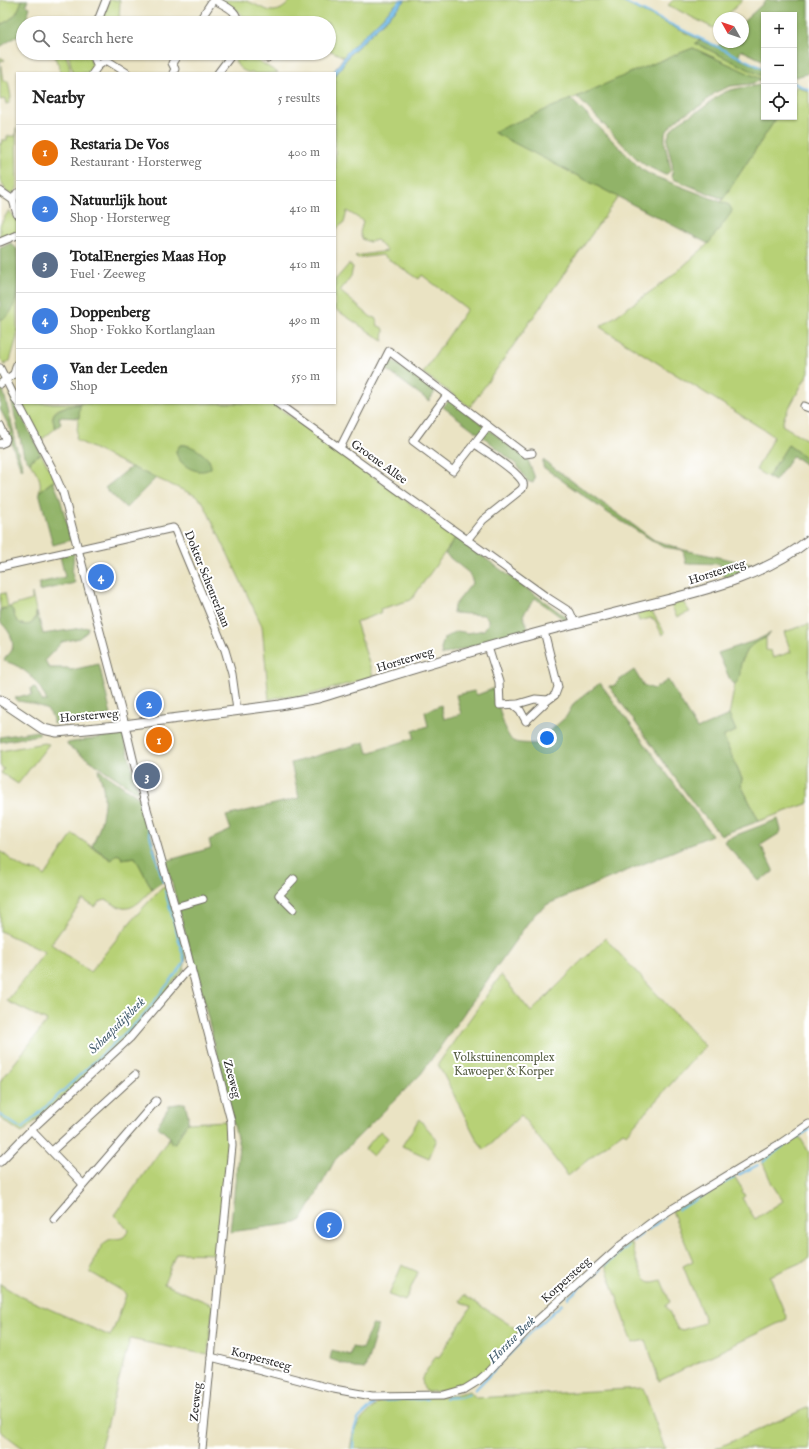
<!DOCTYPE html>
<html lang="en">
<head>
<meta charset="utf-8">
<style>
  :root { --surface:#fff; --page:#f2f2f2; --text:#222; --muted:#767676; --line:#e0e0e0; --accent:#d93025 }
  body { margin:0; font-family:"IM FELL English",serif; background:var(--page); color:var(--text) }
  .controls { position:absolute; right:12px; top:12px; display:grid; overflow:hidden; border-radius:0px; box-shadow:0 1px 3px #0004 }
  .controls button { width:36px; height:36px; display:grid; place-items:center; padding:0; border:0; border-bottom:1px solid var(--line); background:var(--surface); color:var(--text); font:20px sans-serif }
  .compass { position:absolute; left:713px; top:12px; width:36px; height:36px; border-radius:50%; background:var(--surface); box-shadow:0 1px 3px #0004; rotate:310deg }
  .you { position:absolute; left:547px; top:738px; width:14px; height:14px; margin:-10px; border:3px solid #fff; border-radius:50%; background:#1a73e8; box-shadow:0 0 0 6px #1a73e833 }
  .badge { display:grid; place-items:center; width:26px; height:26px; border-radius:50%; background:var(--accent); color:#fff; font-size:13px; font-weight:700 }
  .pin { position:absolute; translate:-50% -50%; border:2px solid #fff; box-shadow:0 1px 4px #0006 }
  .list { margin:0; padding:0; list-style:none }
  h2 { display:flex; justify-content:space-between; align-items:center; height:52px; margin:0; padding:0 16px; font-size:17px }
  h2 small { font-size:13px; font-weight:400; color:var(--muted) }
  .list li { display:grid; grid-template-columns:26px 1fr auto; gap:12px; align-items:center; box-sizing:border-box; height:56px; padding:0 16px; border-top:1px solid var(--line) }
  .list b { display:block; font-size:15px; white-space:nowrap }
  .list p { margin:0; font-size:13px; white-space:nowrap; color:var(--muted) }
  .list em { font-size:13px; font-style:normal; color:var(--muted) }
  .icon { flex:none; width:22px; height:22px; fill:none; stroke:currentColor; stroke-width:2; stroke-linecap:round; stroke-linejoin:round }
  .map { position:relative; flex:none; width:809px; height:1449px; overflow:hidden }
  .search { position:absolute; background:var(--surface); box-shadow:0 1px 3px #0004; left:16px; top:16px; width:320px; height:44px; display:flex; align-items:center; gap:10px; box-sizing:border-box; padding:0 14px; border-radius:22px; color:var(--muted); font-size:15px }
  .panel { position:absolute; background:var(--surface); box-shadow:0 1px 3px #0004; left:16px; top:72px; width:320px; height:332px; border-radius:0px }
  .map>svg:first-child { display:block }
  .green { fill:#b7d176; stroke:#717e50; fill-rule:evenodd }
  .forest { fill:#91b367; stroke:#5e6f49 }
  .water { fill:#71bcea; stroke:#4e748a }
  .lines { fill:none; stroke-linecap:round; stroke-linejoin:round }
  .stream { stroke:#71bcea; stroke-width:2 }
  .minor-casing { stroke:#6e6b60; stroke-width:9 }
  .secondary-casing { stroke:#6e6b60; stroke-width:11 }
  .minor { stroke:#fff; stroke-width:7 }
  .secondary { stroke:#fff; stroke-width:9 }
  .labels { text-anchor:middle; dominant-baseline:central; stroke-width:4; stroke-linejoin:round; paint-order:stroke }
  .street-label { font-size:12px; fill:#2b2b2b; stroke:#fff }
  .park-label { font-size:12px; fill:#555d42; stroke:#fff }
  .water-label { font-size:13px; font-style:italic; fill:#445e6e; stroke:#fff }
</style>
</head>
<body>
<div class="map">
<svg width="809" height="1449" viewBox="0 0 809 1449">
  <rect width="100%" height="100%" fill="#fff"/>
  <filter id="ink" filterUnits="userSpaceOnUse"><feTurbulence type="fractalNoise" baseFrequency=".025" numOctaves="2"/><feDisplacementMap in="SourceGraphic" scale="8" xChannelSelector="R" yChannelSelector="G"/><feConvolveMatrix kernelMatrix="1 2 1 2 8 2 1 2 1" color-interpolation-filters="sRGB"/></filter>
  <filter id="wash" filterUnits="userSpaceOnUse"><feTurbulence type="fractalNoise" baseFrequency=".012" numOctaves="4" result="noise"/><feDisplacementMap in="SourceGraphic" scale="16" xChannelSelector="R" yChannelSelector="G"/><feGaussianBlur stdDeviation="0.9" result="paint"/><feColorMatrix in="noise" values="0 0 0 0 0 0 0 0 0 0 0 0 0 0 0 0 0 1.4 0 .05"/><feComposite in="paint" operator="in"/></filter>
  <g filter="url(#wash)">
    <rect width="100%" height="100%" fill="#eae3c3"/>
    <g class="green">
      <path d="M0,0h22c-5,15 -8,18 -22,25z"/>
      <polygon points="109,0 120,0 119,23 102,23"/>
      <path d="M218,0c8,0 21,0 29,1 18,7 28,19 44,-1h109l-56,57 -15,-7v-27h-69v-2l-18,-5 -5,-6z"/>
      <path d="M406,0h212l82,40 -5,3 69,34 -1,3 -70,-32c-67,26 -133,57 -199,84l124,65 -148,210 -47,-34 44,-64 -45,-34 -3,4 -37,-24 -24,3 -3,-2 32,-5 -10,-11 -8,2 -7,-3 -2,-6 3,-12 -16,-10 -3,12 -7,5 -2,4v-156l15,-22z"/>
      <polygon points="673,0 743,0 724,18 719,18 719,23 713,28 668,5"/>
      <polygon points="43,53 65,53 69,64 70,73 59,73 60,71 59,63 57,63 54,53 44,55"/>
      <polygon points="68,53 89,53 93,69 90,73 73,73"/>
      <path d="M248,54l30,19c-15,0 -39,5 -43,-14l2,-4z"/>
      <polygon points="0,57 5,60 0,61 3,81 8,81 11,97 9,103 6,104 5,99 0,100"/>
      <polygon points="797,86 809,92 809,372 785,415 782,425 809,441 809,460 788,445 768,477 756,470 774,436 600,327 670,278 709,243 729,205 721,202 777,117 794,117 794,90"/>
      <polygon points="16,128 17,188 13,194 7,193 0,180 0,144 3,143 2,140 7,140 7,136 16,136"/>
      <polygon points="9,210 17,221 17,231 0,239 0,225"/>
      <polygon points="349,264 353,267 351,276 340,291 371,317 375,318 378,324 377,325 384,329 383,341 335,309 335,279 336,279"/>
      <polygon points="17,288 17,337 10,361 4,365 0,358 0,320 9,314"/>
      <path d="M20,403h252l184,134 -45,63 -31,9 1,4 -25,9 17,54c-26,8 -53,17 -80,22l-2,-2 -17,2 -5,2 -7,-74 -59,-124 -9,-7 -63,-28 -55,-27 4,-36c-15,3 -35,4 -24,24l-16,13zM180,445c11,-2 22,9 30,16l-15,9c-11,-5 -15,-7 -19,-19z"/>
      <path d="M41,454l10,17 4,10 -5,2 -11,9c4,-12 -2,-19 -9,-29l2,-4z"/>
      <path d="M5,593l3,14 24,-7v-7c2,11 8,22 -1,31 -11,3 -17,-3 -18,-14l-10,-2 -3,2v-16z"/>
      <polygon points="683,602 690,612 677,617 671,605"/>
      <polygon points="651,610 665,633 662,635 655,620 651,618 639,621 637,615 631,616 630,615"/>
      <polygon points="809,624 809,803 759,821 741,785 742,779 724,739 724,736 736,731 729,715 735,684 737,682 741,663 749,648 753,643 766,638 766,650 771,651 773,658 791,652 784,632"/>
      <polygon points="44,743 49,744 18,784 1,773 4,769 0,766 0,751"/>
      <path d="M73,834l38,26 6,-6c6,4 11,5 18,3l17,32c-7,7 -17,21 -29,19 -6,-1 -12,-6 -17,-8l-7,2 -4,5 -12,-7 -32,44 39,28 42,-52 30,-33 5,1 19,70 -2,11 -40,50 -40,40 -82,74 -22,-15v-36l47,-61 -40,-20 38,-49 -45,-21v-80c10,7 24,22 37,19l8,6z"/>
      <polygon points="605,938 705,1046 626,1134 623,1131 568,1176 521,1115 484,1150 476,1138 438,1064 501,975 531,1012"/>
      <polygon points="419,1119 437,1139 429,1158 402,1146"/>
      <path d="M227,1121l2,12 -1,26 -10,95 -42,-1 -12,31 49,21 -5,50 -78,-16 -30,110h-76l-24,-18v-147l18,11 92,41 3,-5 13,-36 -2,-3 -34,-20c3,-8 9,-26 17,-31 8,-5 17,2 21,-11l-13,-15 55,-78 4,7 11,-18 3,-3z"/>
      <polygon points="380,1131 388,1138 373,1156 365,1149"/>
      <path d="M798,1134l11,18v107l-39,17 17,43 -128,62 -13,-41 -13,3 -28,-79 23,-23 4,4c3,9 8,35 19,37 3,0 7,-1 10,-2l9,22 -4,3 11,23 5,2 22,-7 1,-3 -22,-54 10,-5 -21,-50 60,-35h2l9,14 -1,1 3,5 -3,2 13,21 28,-18 -11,-17 -10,-23 2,-3z"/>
      <polygon points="402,1265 418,1272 405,1301 389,1295"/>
      <path d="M464,1295l57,37c-13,14 -38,46 -54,54 -12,6 -27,5 -40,6 -12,-11 3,-25 9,-36l3,1 32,-50 -11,-6z"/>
      <polygon points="643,1388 665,1449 350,1449 353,1433 360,1421 383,1398 449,1396 470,1391 476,1398"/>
      <polygon points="809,1407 809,1449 715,1449"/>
    </g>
    <g class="forest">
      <path d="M22,0h6l-2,5 4,2 -5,16h-2v9l-23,15v-22c14,-7 17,-10 22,-25z"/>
      <polygon points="767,0 809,0 809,73 796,77 794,76 794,15 764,15 764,61 741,50 738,58 764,68 764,77 695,43 700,40 717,47 722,42 743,42 743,22"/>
      <polygon points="693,48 763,80 750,84 731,86 716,92 700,106 680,117 672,124 665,134 665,145 671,170 667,174 665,175 645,165 636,158 577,97 632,72"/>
      <path d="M764,84v33h13l-54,82 -50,-20 -2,-3c6,-11 -6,-26 -3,-39 4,-15 21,-20 32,-27 11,-7 18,-17 31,-20 10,-3 22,-3 33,-6z"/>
      <polygon points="571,99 641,169 651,175 729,205 732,210 731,213 709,243 707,243 493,132"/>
      <path d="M11,243l6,6c0,18 4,48 -7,64 -2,3 -6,5 -10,7v-72z"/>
      <polygon points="389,358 435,392 429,401 384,368"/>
      <polygon points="2,386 14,433 14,440 23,468 21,469 8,434 12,432 0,409 0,387"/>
      <polygon points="10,394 41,454 32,459 30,463 24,456"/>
      <polygon points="450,399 528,460 535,478 533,483 527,481 518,466 486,439 443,407"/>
      <path d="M80,404l-1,14 -20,-1 2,7 -5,4c-11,-20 10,-21 24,-24z"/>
      <path d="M180,445c11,-2 32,12 31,23 -12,9 -34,-3 -35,-17z"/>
      <polygon points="788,445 809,460 809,467 798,459 792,457 775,481 768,477"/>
      <polygon points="543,460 654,540 684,550 751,564 745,571 725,578 720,564 692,563 686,564 683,550 663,547 608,513 543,467"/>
      <polygon points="131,467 156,478 126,508 105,488"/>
      <polygon points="53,481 60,498 71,540 53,545 39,492"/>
      <polygon points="456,537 570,620 566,621 535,598 523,615 529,630 442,655 441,649 444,638 457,631 468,633 484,630 488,624 488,619 484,615 453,613 454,606 473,582 469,573 445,554"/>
      <polygon points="74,552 72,574 75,583 39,591 39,583 65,577 60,556"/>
      <path d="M9,607l4,3c1,11 8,17 18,14l5,-6 1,-6 6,22 45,-7 -1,5 -8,6 -17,4 -17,18 4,8h18l4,2 28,-6 12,51 -58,9c2,-18 -23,-21 -35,-23l-3,-3 10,-3 1,1 6,-1 -1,-7 4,-1 7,14h5c-7,-16 -18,-30 -34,-37 -3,-1 -6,-2 -9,-4 2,-4 6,-6 8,-10 3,-11 -4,-21 -12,-28v-12z"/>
      <path d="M771,633c-7,8 -17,8 -23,16 -2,4 -6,10 -7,14 -2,8 1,15 -6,21l-4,-2 -13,-29 39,-13z"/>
      <polygon points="634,670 643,685 654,689 668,680 697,729 729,715 736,731 724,736 724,739 742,779 741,785 759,821 721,835 696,807 609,686 614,686 618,681"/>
      <path d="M600,683l112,152 -164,69 -12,9 -9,11 -106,150 -86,86 -33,60 -6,3 -66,9 9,-86 -33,-136 -40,-149 45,-13 -2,-8 22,-10 -5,-14 73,-18 -8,-35 74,-21 3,11 46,-15 -1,-7 15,-5 -3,-14 16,-7 3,14 17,-5 -5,-19 18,-4 3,4 18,-7c2,11 9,47 18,53 5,3 15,2 22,3l31,-27 8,-14z"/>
      <polygon points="37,731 40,733 39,735 0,742 0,737"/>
      <polygon points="123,734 139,793 68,746 67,743"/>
      <path d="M98,769l43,30 23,82 -12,8 -17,-32 -14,2 1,-2 -5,-3 -5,6 -20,-14c8,-17 15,-39 11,-59 -1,-6 -4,-12 -5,-18z"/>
      <polygon points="778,819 781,830 780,833 761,845 773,870 773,872 759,881 724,842 726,839"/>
      <path d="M185,1103l3,12v8c-7,6 -8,19 -17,21l-1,-7 -13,-11 13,-21z"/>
      <polygon points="372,1325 378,1326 365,1369 355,1368 330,1359 332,1350 350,1355 352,1347 362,1349"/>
    </g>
    <polygon class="water" points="400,0 406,0 350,54 335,76 335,73 333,73 347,52"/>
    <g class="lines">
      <g class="stream">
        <polyline points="620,0 764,69"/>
        <polyline points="794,83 809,90"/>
        <polyline points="140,800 163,882"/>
        <polyline points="0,1115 22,1129 141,1018 182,966 184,962 184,959 165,891"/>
        <polyline points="763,1162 782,1147 809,1130"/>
        <polyline points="738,1175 758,1165"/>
        <polyline points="722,1184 734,1178"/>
        <polyline points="678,1210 717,1188"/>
        <polyline points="648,1230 665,1217"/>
        <polyline points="633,1241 642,1234"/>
        <polyline points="606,1265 629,1245"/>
        <polyline points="568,1298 601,1269"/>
        <polyline points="475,1390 527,1336 562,1304"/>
        <polyline points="445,1398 460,1397 470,1394"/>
        <polyline points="378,1401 427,1399"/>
        <polyline points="353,1449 354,1429 359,1418 374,1404"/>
      </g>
    </g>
  </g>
  <g filter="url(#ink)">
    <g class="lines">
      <g class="minor-casing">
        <g id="minor">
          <path d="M215,0c9,6 24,10 22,23"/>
          <polyline points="97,23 106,0"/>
          <polyline points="198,23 213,0"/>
          <polyline points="92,53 98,66 93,73"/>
          <polyline points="239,53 244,55 246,53"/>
          <polyline points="259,53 267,58"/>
          <polyline points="98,66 105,61 108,61 127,73"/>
          <polyline points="173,73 175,69 172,63 179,53"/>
          <polyline points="218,73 233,53"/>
          <polyline points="0,191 13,200"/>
          <polyline points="17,193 13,200 17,214"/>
          <polyline points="0,242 17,235"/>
          <polyline points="0,368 17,402"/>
          <polyline points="0,384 14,374 17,364"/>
          <polyline points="447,395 413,441 453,471 488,426"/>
          <polyline points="18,403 51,466 63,493 124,721 135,767 178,918 231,1121 232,1146 202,1449"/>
          <polyline points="277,403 545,596 570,612 575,623"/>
          <polyline points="804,406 809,408"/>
          <polyline points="0,426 6,439 5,442 0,444"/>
          <polyline points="340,448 389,351 525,454 532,453"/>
          <path d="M467,540l16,-20 39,-31c1,-3 2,-3 1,-6 -4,-11 -38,-32 -48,-39"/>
          <polyline points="0,567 173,528 175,530 225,650 232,674 237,710"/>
          <polyline points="488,647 499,682 500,705 518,704 535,699 548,700 555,695 558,687 544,631"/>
          <polyline points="514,705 520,710 526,721 548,700"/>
          <polyline points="175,907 203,899"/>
          <polyline points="293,909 279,895 294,879"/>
          <polyline points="31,1130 83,1184"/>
          <polyline points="52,1151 135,1075"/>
          <polyline points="0,1162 31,1130 130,1038 185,973 191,967"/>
          <polyline points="54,1219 156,1101"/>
          <polyline points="211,1357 334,1389 372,1396 444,1395 465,1389 478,1381 485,1375 532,1325 621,1245 657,1218 781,1143 809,1124"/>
        </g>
      </g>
      <g class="secondary-casing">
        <path id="secondary" d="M0,700l43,29 14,3 59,-6 164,-21 38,-7c83,-25 166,-52 250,-73 31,-8 63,-16 94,-24 52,-13 104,-27 147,-61"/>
      </g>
      <use href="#minor" class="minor"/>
      <use href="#secondary" class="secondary"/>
    </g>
  </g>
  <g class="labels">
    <g class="street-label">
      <text transform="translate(379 462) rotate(36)">Groene Allee</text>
      <text transform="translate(717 572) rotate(-18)">Horsterweg</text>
      <text transform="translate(207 579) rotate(68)">Dokter Scheurerlaan</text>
      <text transform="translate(405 660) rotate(-17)">Horsterweg</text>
      <text transform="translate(89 716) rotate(-5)">Horsterweg</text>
      <text transform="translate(232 1079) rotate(75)">Zeeweg</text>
      <text transform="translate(566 1280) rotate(-42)">Korpersteeg</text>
      <text transform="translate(261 1359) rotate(15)">Korpersteeg</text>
      <text transform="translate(196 1402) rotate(-84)">Zeeweg</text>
    </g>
    <g class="park-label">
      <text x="504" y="1057">Volkstuinencomplex<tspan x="504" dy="14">Kawoeper &amp; Korper</tspan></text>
    </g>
    <g class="water-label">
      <text transform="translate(117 1026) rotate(-45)">Schaapsdijkbeek</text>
      <text transform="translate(512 1340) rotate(-45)">Horstse Beek</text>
    </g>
  </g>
</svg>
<div class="controls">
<button>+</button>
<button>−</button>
<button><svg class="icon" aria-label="locate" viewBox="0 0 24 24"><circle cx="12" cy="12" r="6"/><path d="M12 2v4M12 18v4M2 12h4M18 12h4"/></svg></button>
</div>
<svg class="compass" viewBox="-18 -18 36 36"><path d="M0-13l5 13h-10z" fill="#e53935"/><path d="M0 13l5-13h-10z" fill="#767676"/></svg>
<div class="you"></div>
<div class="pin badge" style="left:159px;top:740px;background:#e8710a">1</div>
<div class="pin badge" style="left:149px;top:704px;background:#3f7fe0">2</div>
<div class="pin badge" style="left:147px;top:776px;background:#5c6f8a">3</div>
<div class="pin badge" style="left:101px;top:577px;background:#3f7fe0">4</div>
<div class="pin badge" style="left:329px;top:1225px;background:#3f7fe0">5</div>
<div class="search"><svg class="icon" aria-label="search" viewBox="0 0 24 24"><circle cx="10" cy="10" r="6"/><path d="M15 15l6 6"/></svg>Search here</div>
<section class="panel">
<h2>Nearby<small>5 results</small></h2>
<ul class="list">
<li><span class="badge" style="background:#e8710a">1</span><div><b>Restaria De Vos</b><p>Restaurant · Horsterweg</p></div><em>400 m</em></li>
<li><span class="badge" style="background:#3f7fe0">2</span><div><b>Natuurlijk hout</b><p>Shop · Horsterweg</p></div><em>410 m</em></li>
<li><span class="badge" style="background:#5c6f8a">3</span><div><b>TotalEnergies Maas Hop</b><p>Fuel · Zeeweg</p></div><em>410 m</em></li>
<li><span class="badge" style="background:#3f7fe0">4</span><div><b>Doppenberg</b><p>Shop · Fokko Kortlanglaan</p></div><em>490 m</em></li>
<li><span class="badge" style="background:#3f7fe0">5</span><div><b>Van der Leeden</b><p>Shop</p></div><em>550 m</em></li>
</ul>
</section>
</div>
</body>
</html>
